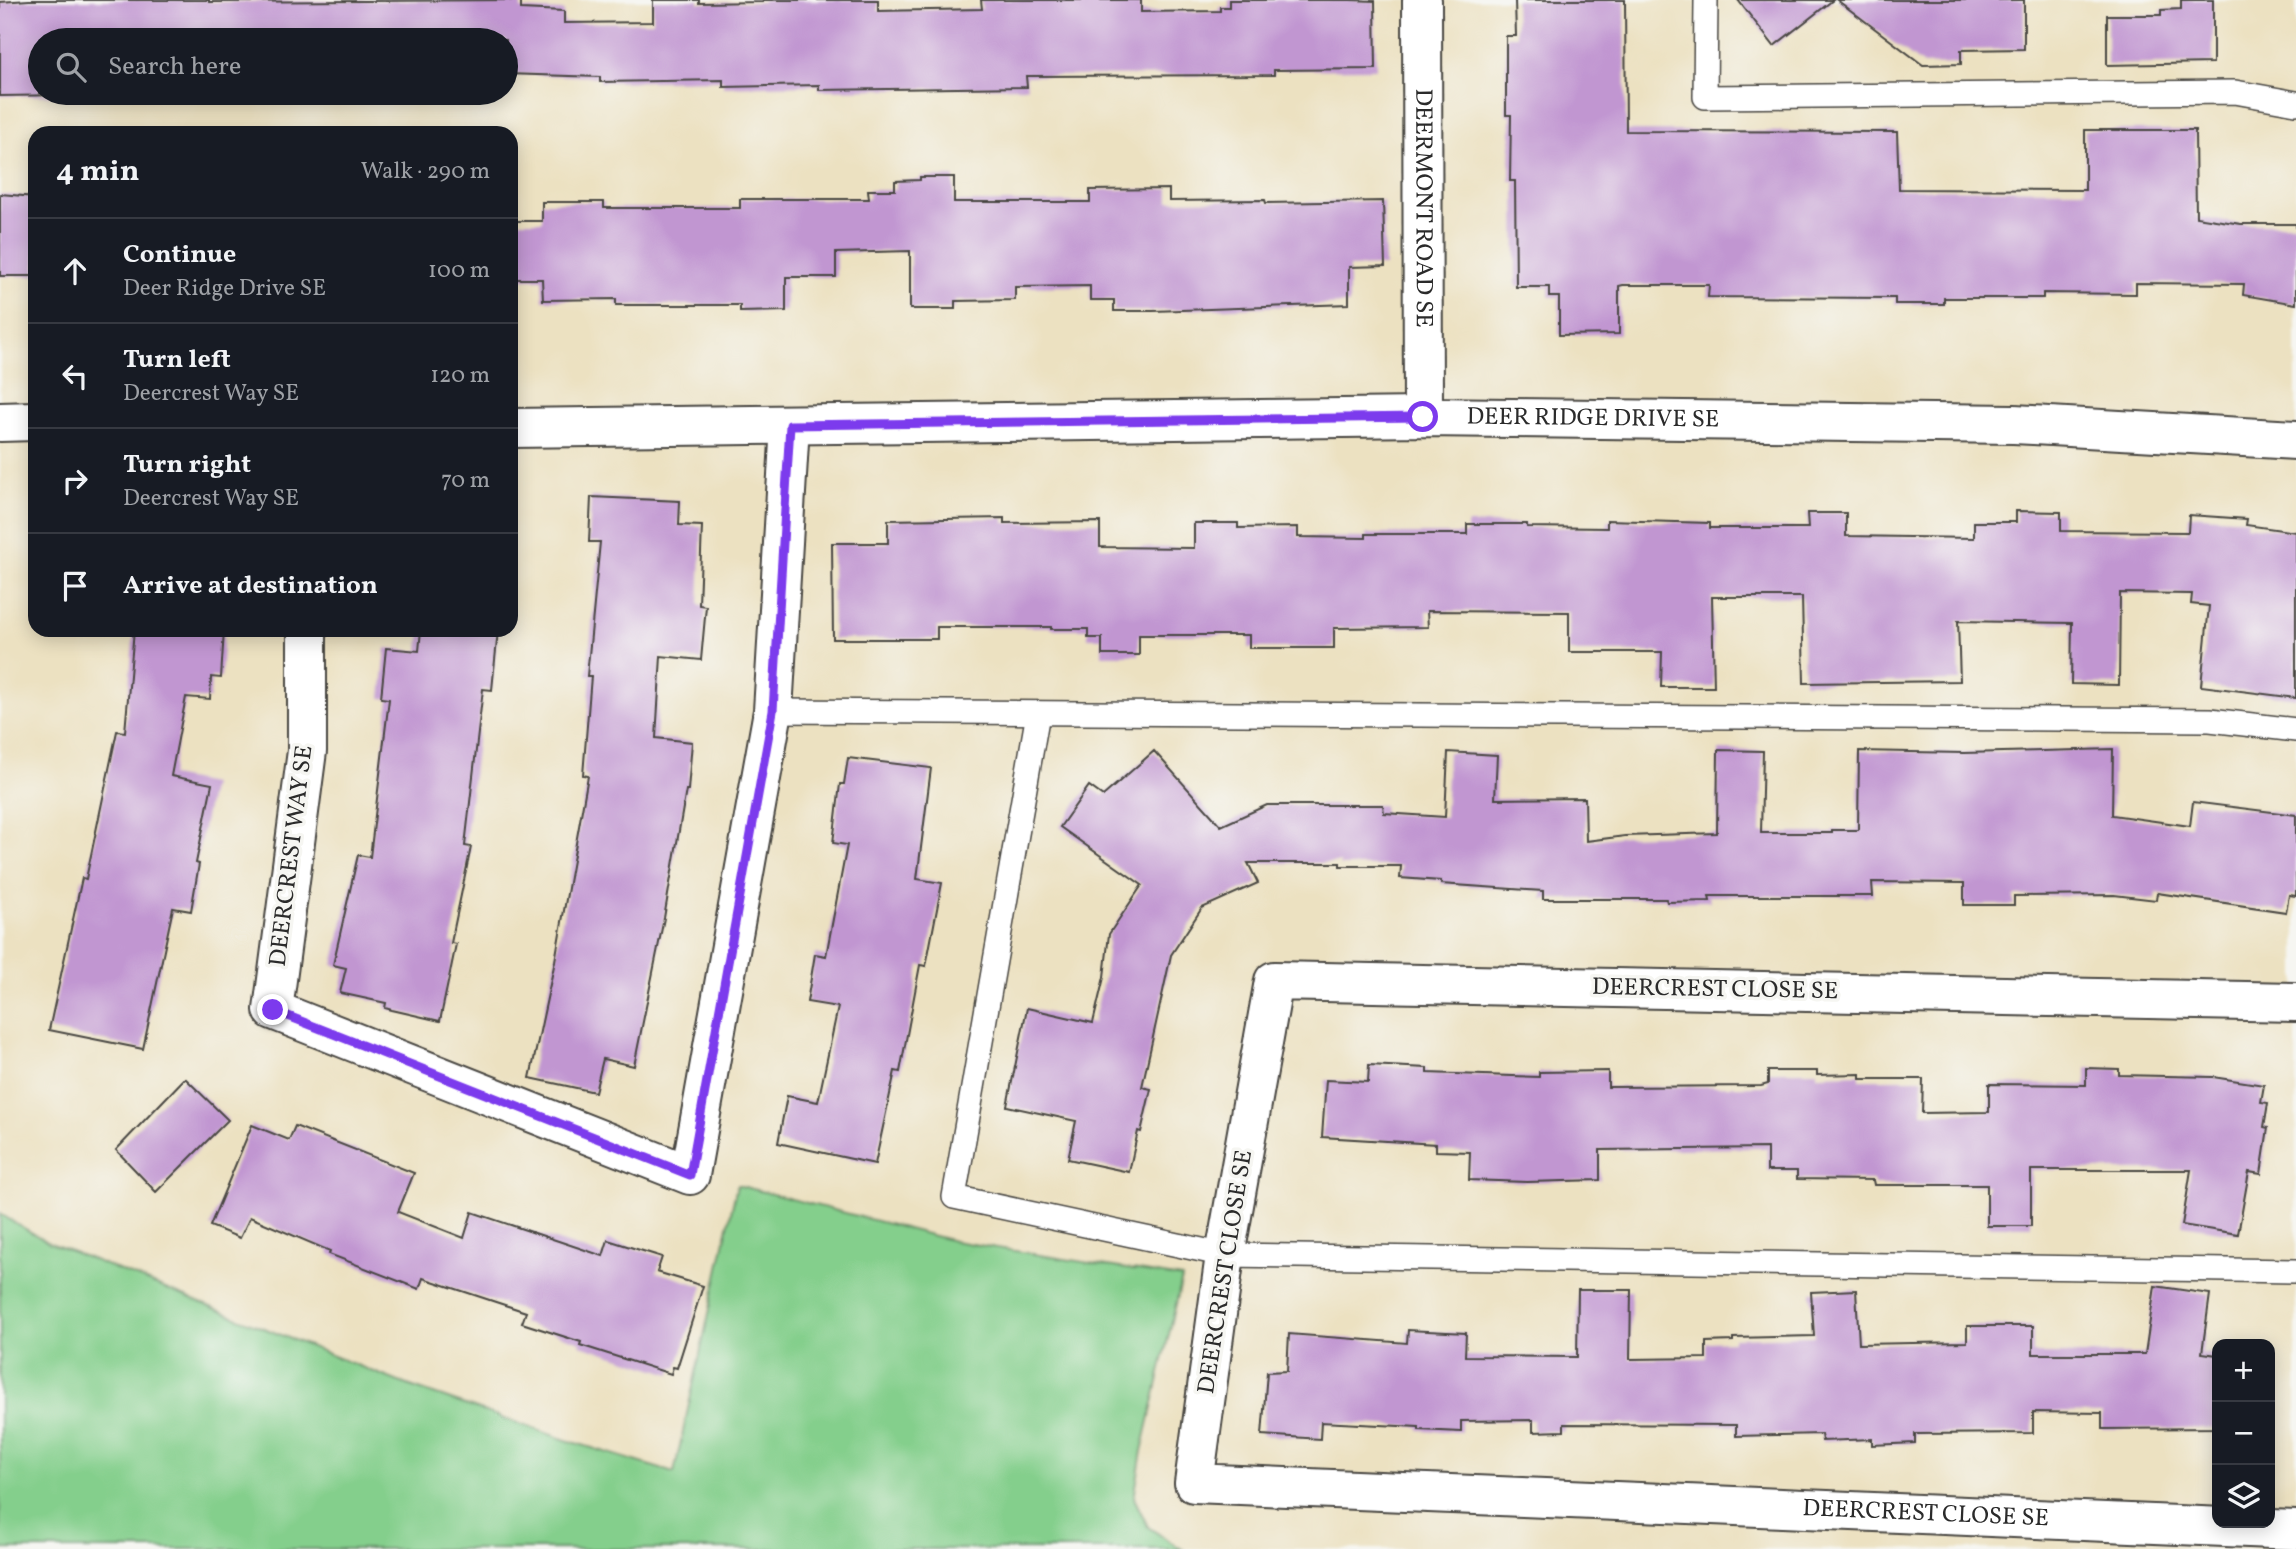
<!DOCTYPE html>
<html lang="en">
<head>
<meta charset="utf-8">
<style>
  :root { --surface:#171b24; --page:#242831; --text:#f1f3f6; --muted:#9ea1a6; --line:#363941 }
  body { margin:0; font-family:Vollkorn,serif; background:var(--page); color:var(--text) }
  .controls { position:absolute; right:21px; bottom:21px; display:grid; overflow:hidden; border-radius:14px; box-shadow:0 4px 18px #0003 }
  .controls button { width:63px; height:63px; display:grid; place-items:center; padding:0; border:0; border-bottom:2px solid var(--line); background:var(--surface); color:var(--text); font:35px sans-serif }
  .stop { position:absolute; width:21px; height:21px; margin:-16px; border:5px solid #7c3aed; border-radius:50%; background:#fff }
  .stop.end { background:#7c3aed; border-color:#fff; box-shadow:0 2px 7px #0008 }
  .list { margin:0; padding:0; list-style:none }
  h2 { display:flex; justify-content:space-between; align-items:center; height:91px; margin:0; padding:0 28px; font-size:30px }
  h2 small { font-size:23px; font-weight:400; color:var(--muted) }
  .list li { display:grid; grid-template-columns:46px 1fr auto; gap:21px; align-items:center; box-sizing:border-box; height:105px; padding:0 28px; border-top:2px solid var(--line) }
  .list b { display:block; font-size:26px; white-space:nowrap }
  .list p { margin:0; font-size:23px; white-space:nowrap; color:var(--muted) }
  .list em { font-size:23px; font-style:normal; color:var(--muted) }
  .icon { flex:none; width:38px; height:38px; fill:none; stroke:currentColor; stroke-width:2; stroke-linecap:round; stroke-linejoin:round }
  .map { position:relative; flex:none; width:2296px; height:1549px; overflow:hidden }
  .search { position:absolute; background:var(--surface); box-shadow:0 4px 18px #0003; left:28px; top:28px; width:490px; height:77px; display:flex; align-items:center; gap:18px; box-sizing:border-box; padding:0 24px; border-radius:38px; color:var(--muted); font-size:26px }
  .panel { position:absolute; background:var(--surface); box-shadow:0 4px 18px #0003; left:28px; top:126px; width:490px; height:511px; border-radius:21px }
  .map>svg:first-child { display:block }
  .green { fill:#84cf8c; stroke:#587d5c; stroke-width:2 }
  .building { fill:#c196d1 }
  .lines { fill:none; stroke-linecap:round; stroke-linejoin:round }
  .service-casing { stroke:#484642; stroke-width:26 }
  .minor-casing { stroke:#484642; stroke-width:42 }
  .tertiary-casing { stroke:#484642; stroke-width:42 }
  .service { stroke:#fff; stroke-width:23 }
  .minor { stroke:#fff; stroke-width:38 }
  .tertiary { stroke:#fff; stroke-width:38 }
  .route { stroke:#7c3aed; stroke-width:9 }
  .labels { text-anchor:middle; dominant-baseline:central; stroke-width:7; stroke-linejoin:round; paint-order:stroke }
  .street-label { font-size:24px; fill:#2b2b2b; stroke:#f6f6f2 }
</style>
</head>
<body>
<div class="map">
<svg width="2296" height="1549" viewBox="0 0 2296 1549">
  <rect width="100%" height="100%" fill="#f6f6f2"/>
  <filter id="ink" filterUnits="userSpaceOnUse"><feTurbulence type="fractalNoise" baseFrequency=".0143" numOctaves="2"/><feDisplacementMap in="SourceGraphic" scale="14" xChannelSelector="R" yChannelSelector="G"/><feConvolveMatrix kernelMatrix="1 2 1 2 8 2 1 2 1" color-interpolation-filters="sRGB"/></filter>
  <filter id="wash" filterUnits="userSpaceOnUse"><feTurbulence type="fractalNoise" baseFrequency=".00686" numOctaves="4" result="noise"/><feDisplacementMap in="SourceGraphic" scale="28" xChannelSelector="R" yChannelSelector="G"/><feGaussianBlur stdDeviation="1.57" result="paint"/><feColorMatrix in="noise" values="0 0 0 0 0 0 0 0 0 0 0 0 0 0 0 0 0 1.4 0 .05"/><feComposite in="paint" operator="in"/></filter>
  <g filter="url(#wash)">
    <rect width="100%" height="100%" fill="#ece1c1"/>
    <polygon class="green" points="737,1185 954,1241 1182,1278 1142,1451 1134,1498 1148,1527 1182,1549 0,1549 0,1214 48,1242 399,1382 566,1440 674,1473"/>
    <g id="blocks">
      <g class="building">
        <polygon points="29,0 209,0 209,2 521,0 521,9 564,11 564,23 653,22 653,0 699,0 699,3 763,2 763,0 878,0 878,11 982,9 981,0 1141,0 1141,12 1220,11 1220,7 1229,7 1229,0 1350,0 1375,1 1376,69 1274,70 1274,75 1026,76 1027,87 819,90 819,85 723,87 723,80 600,82 600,77 506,74 506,40 40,40 40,93 209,93 0,96 0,2"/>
        <polygon points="1515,0 1625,0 1626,131 1897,132 1899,189 2085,190 2085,130 2195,130 2196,217 2241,224 2296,224 2296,304 2243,295 2244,284 2136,283 2136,294 2043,293 2043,298 1944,298 1944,304 1895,304 1895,298 1708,297 1709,285 1623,285 1619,286 1619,334 1559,335 1559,297 1549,297 1549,287 1516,287 1515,181 1510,181 1511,115 1506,115 1506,36 1516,36"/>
        <polygon points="1738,0 1833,0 1774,46"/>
        <polygon points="1837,0 2024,0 2024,49 1961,50 1961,64 1923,65"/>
        <polygon points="2181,0 2213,0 2213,63 2107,65 2107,15 2161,15 2161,10 2181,9"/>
        <polygon points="920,177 954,177 954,202 1090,202 1090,190 1169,189 1169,201 1265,200 1266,203 1383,201 1385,266 1349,267 1349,304 1153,311 1114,311 1114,300 1090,300 1090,286 1015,287 1015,300 955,301 955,309 910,309 910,251 836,253 836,277 786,277 786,311 740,312 740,305 616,305 616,299 543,300 542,279 511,279 511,221 542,221 542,202 604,202 604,208 740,208 740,199 869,199 868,190 895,190 895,181 920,180"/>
        <polygon points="0,194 35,197 35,276 0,276"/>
        <polygon points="591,497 680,501 679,525 702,526 699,605 706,606 701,660 661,656 656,738 692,742 688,790 686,790 664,918 634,1066 603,1059 595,1092 530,1078 555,961 588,776 583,775 591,676 587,676 600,542 589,542"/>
        <polygon points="2016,511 2061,512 2061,531 2188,532 2189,515 2247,519 2246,525 2296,532 2296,698 2201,686 2209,606 2191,604 2192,594 2120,593 2119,685 2071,684 2072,623 1958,621 1960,681 1804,683 1802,597 1712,597 1714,687 1661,687 1662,652 1569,652 1569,612 1427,611 1428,627 1334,628 1334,648 1249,648 1249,635 1139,635 1139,655 1102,655 1102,638 1088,638 1088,629 1051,629 1051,627 937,627 937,639 833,639 832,543 888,543 888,520 1004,518 1004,523 1100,522 1100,547 1194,548 1194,523 1238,523 1238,528 1298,527 1298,537 1366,538 1366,534 1467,534 1467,524 1527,524 1527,527 1607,528 1607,520 1710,523 1710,528 1808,528 1807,513 1846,513 1846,536 1974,538 1974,522 2016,522"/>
        <polygon points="134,630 224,630 221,678 211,677 210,699 186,697 171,776 212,784 196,863 199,864 191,911 173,908 143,1049 49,1030 82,878 86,879 117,731 125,732"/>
        <polygon points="421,630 498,630 492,690 483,689 465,846 471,847 451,943 456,944 440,1021 392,1010 385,1008 386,1003 340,993 346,968 333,965 358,855 370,857 389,699 381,698 386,648 419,651"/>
        <polygon points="2113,749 2112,815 2190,826 2193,802 2296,815 2296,896 2289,895 2286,912 2157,893 2156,900 2114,895 2014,896 2014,905 1964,905 1964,883 1872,882 1873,896 1709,896 1710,901 1667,902 1666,899 1543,899 1543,891 1441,884 1441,881 1400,878 1401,866 1340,866 1340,863 1248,863 1258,883 1202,908 1171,955 1142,1087 1151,1089 1141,1132 1138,1131 1129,1172 1068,1159 1076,1121 1007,1106 1027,1008 1093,1023 1104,977 1109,934 1142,885 1060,827 1089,786 1103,796 1154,751 1221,826 1267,805 1383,805 1384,813 1445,817 1448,752 1497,755 1495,799 1585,798 1586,841 1625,836 1717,833 1718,750 1763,751 1761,833 1832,833 1832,830 1858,830 1859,751 1964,753"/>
        <polygon points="848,758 931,768 917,879 942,883 926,966 920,965 900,1072 895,1071 875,1164 778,1143 787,1096 818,1102 838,1007 807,1002 815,954 826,956 847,845 833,843 840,784 844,784"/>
        <polygon points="1369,1065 1427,1068 1427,1073 1539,1077 1539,1072 1608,1071 1608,1087 1761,1086 1768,1084 1768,1071 1817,1071 1817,1075 1860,1074 1860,1079 1923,1079 1922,1113 1989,1112 1989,1084 2086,1085 2086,1068 2119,1069 2119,1075 2213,1077 2264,1085 2261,1102 2268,1103 2264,1127 2268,1128 2261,1174 2249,1172 2238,1234 2182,1225 2191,1170 2031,1170 2031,1226 1987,1226 1987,1185 1874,1185 1873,1180 1797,1179 1797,1171 1767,1171 1767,1148 1600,1150 1600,1180 1527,1182 1469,1180 1470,1152 1436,1151 1436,1144 1322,1137 1326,1080 1368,1082"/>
        <polygon points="185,1078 228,1120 156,1192 116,1150"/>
        <polygon points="252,1125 289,1140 295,1126 414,1173 398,1212 464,1238 472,1212 603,1256 608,1240 662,1257 657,1272 703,1286 677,1368 673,1367 671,1374 580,1345 581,1342 522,1323 526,1312 423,1278 419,1289 329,1254 330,1251 250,1217 240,1238 210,1226"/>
        <polygon points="2155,1286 2210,1294 2202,1353 2217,1355 2217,1428 2102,1429 2102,1413 2033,1412 2033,1433 1915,1434 1915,1443 1872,1445 1872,1439 1822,1441 1821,1434 1736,1436 1736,1425 1564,1424 1564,1431 1533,1432 1533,1420 1461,1421 1461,1432 1419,1430 1419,1427 1321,1422 1320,1439 1262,1435 1267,1372 1287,1371 1289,1334 1407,1343 1408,1330 1466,1333 1465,1356 1577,1357 1578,1290 1631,1290 1630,1359 1706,1358 1706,1342 1733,1341 1733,1338 1814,1336 1811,1292 1856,1290 1859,1344 1967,1342 1967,1326 2033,1326 2033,1354 2145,1354"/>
      </g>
    </g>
  </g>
  <g filter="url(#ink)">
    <use href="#blocks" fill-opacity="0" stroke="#484642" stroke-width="2"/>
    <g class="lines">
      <g class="service-casing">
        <g id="service">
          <polyline points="1706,0 1705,97 2235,92 2296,103"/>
          <polyline points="773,711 2210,720 2296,730"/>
          <polyline points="1038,713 954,1197 1225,1255 2296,1271"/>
        </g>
      </g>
      <g class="minor-casing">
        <g id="minor">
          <path id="s1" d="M1422,0l1,417"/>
          <polyline points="307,630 307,751 273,1010 690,1175 773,711 790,425"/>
          <path id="s2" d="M2296,1002l-1022,-21 -49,274 -31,228 1102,47"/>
        </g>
      </g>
      <g class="tertiary-casing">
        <g id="tertiary">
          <polyline points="0,422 35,421"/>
          <path id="s3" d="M511,428l912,-11 591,7 282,16"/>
        </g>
      </g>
      <use href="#service" class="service"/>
      <use href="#minor" class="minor"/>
      <use href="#tertiary" class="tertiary"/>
    </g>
  </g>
  <g class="lines" filter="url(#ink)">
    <polyline class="route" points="273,1010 690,1175 773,711 790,425 1423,417"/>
  </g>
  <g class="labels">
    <g class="street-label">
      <text stroke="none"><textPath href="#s1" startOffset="208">DEERMONT ROAD SE</textPath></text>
      <text stroke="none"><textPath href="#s3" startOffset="1082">DEER RIDGE DRIVE SE</textPath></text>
      <text transform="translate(292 856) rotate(-83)">DEERCREST WAY SE</text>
      <text transform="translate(1715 990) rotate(1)">DEERCREST CLOSE SE</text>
      <text transform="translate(1226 1272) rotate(-81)">DEERCREST CLOSE SE</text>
      <text stroke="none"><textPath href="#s2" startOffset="2263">DEERCREST CLOSE SE</textPath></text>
    </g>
  </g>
</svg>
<div class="controls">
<button>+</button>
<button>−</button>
<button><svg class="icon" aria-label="layers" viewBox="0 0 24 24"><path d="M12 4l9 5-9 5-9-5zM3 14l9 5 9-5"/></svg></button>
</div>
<div class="stop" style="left:1423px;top:417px"></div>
<div class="stop end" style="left:273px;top:1010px"></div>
<div class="search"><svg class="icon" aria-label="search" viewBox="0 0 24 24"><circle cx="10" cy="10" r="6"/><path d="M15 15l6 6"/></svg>Search here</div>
<section class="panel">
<h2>4 min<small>Walk · 290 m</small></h2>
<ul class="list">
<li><svg class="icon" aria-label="ahead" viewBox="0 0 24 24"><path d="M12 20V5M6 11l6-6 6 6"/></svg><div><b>Continue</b><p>Deer Ridge Drive SE</p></div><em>100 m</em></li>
<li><svg class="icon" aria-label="left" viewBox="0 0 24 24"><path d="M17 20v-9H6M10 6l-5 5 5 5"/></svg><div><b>Turn left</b><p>Deercrest Way SE</p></div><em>120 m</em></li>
<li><svg class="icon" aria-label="right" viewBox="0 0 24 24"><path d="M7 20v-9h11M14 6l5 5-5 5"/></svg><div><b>Turn right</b><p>Deercrest Way SE</p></div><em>70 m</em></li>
<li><svg class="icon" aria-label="arrive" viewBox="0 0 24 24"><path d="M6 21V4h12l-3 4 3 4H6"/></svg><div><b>Arrive at destination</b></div></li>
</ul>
</section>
</div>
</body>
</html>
